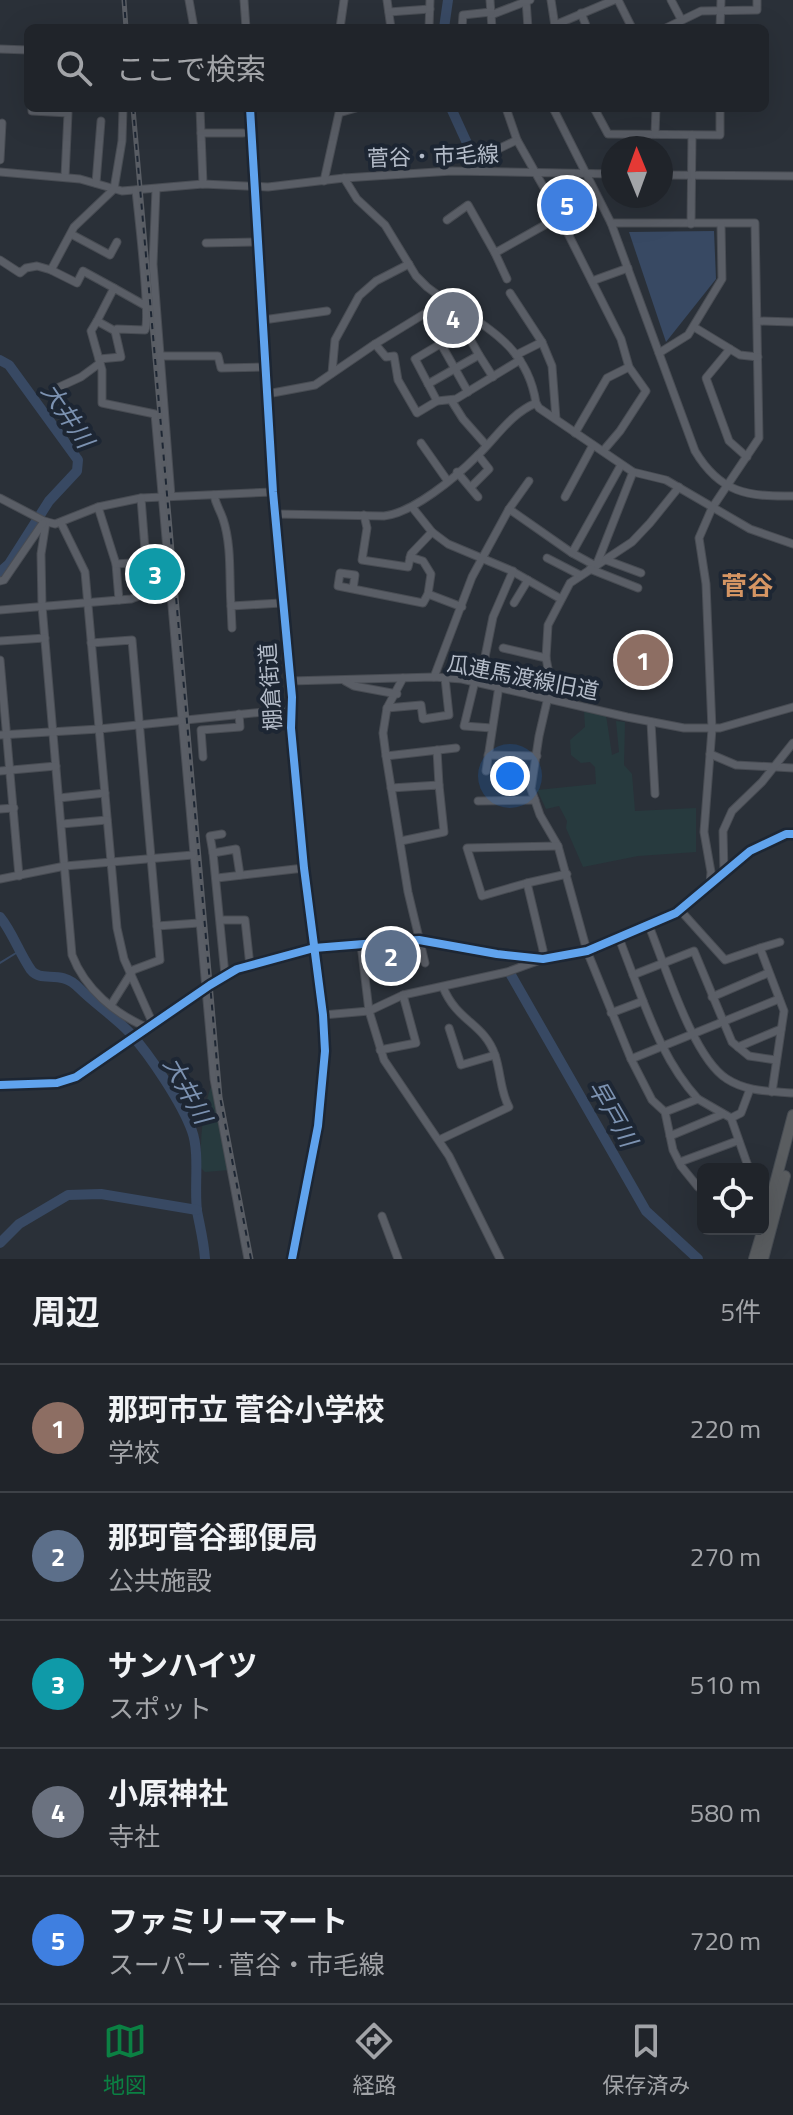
<!DOCTYPE html>
<html lang="ja">
<head>
<meta charset="utf-8">
<style>
  :root { --surface:#20242a; --page:#282c32; --text:#f1f3f6; --muted:#a2a4a8; --line:#3d4147; --accent:#0b8043 }
  body { margin:0; font-family:"Titillium Web","Noto Sans JP",sans-serif; background:var(--page); color:var(--text) }
  .controls { position:absolute; right:24px; bottom:24px; display:grid; overflow:hidden; border-radius:12px; box-shadow:0 8px 32px #0002 }
  .controls button { width:72px; height:72px; display:grid; place-items:center; padding:0; border:0; border-bottom:2px solid var(--line); background:var(--surface); color:var(--text); font:40px sans-serif }
  .compass { position:absolute; left:601px; top:136px; width:72px; height:72px; border-radius:50%; background:var(--surface); box-shadow:0 8px 32px #0002; rotate:359deg }
  .you { position:absolute; left:510px; top:776px; width:28px; height:28px; margin:-20px; border:6px solid #fff; border-radius:50%; background:#1a73e8; box-shadow:0 0 0 12px #1a73e833 }
  .badge { display:grid; place-items:center; width:52px; height:52px; border-radius:50%; background:var(--accent); color:#fff; font-size:26px; font-weight:700 }
  .pin { position:absolute; translate:-50% -50%; border:4px solid #fff; box-shadow:0 2px 8px #0006 }
  .list { margin:0; padding:0; list-style:none }
  h2 { display:flex; justify-content:space-between; align-items:center; height:104px; margin:0; padding:0 32px; font-size:34px }
  h2 small { font-size:26px; font-weight:400; color:var(--muted) }
  .list li { display:grid; grid-template-columns:52px 1fr auto; gap:24px; align-items:center; box-sizing:border-box; height:128px; padding:0 32px; border-top:2px solid var(--line) }
  .list b { display:block; font-size:30px; white-space:nowrap }
  .list p { margin:0; font-size:26px; white-space:nowrap; color:var(--muted) }
  .list em { font-size:26px; font-style:normal; color:var(--muted) }
  .icon { flex:none; width:44px; height:44px; fill:none; stroke:currentColor; stroke-width:2; stroke-linecap:round; stroke-linejoin:round }
  .map { position:relative; flex:none; width:793px; height:1259px; overflow:hidden }
  .search { position:absolute; background:var(--surface); box-shadow:0 8px 32px #0002; left:24px; right:24px; top:24px; height:88px; display:flex; align-items:center; gap:20px; box-sizing:border-box; padding:0 28px; border-radius:12px; color:var(--muted); font-size:30px }
  .sheet { height:744px; background:var(--surface) }
  nav { display:flex; justify-content:space-around; align-items:center; box-sizing:border-box; height:112px; border-top:2px solid var(--line); background:var(--surface); font-size:22px; color:var(--muted) }
  nav a { display:grid; justify-items:center; gap:4px }
  nav .on { color:var(--accent) }
  .map>svg:first-child { display:block }
  .green { fill:#273a3e }
  .water { fill:#384963 }
  .lines { fill:none; stroke-linecap:round; stroke-linejoin:round }
  .stream { stroke:#384963; stroke-width:2 }
  .river { stroke:#384963; stroke-width:10 }
  .minor-casing { stroke:#484c53; stroke-width:9 }
  .highway-casing { stroke:#474c53; stroke-width:12 }
  .minor { stroke:#5a5e66; stroke-width:7 }
  .highway { stroke:#5a5d60; stroke-width:10 }
  .rail-casing { stroke:#595d64; stroke-width:5 }
  .rail { stroke:#1d2633; stroke-width:2; stroke-dasharray:6; stroke-linecap:butt }
  .cycleway-casing { stroke:#1d2633; stroke-width:13 }
  .cycleway { stroke:#60a3ed; stroke-width:8 }
  .labels { text-anchor:middle; dominant-baseline:central; stroke-width:8; stroke-linejoin:round; paint-order:stroke }
  .street-label { font-size:22px; fill:#b4bcc9; stroke:#1d2633 }
  .water-label { font-size:24px; font-style:italic; fill:#7c92b1; stroke:#1d2633 }
  .quarter-label { font-size:26px; font-weight:bold; fill:#d59563; stroke:#1d2633 }
</style>
</head>
<body>
<div class="map">
<svg width="793" height="1259" viewBox="0 0 793 1259">
  <rect width="100%" height="100%" fill="#2a3038"/>
  <g class="green">
    <polygon points="584,710 606,715 612,755 619,752 616,721 625,722 624,765 632,774 635,811 696,808 696,852 638,856 583,867 566,828 567,821 559,806 546,809 537,790 596,784 595,767 590,762 581,763 571,755 570,740 585,727"/>
    <path d="M212,1083l17,87 -24,2 -4,-4c-1,-30 1,-56 11,-85z"/>
  </g>
  <polygon class="water" points="714,231 716,279 666,342 629,232"/>
  <g class="lines">
    <polyline class="stream" points="0,963 21,950"/>
    <g class="river">
      <polyline points="444,28 448,0"/>
      <polyline points="451,108 477,165"/>
      <polyline points="0,360 9,365 78,460 77,471 49,501 9,564 0,572"/>
      <path d="M0,917c13,16 19,36 31,53 11,14 29,-2 48,18 16,16 36,29 51,45 20,22 52,70 62,98 8,22 2,56 5,80 3,16 7,31 8,48"/>
      <polyline points="511,975 646,1211 698,1259"/>
      <polyline points="0,1243 19,1224 68,1195 101,1194 197,1210"/>
    </g>
    <g class="minor-casing">
      <g id="minor">
        <polyline points="189,0 194,28"/>
        <polyline points="244,0 246,28"/>
        <polyline points="387,0 391,28"/>
        <polyline points="490,0 492,28"/>
        <polyline points="526,0 528,28"/>
        <polyline points="551,0 555,26"/>
        <polyline points="618,0 632,28"/>
        <polyline points="671,0 681,19"/>
        <polyline points="389,12 430,9"/>
        <polyline points="581,13 587,28"/>
        <polyline points="491,15 530,0"/>
        <polyline points="555,25 614,0"/>
        <polyline points="340,28 344,0"/>
        <polyline points="429,28 430,0"/>
        <polyline points="462,28 463,15 491,12"/>
        <polyline points="666,28 701,11 757,10 757,0"/>
        <polyline points="720,28 721,0"/>
        <polyline points="0,49 28,50"/>
        <polyline points="32,108 32,111 68,113 65,177"/>
        <polyline points="200,108 203,184"/>
        <polyline points="250,108 273,492 292,697 291,728 304,868 323,1015 325,1051 318,1126 292,1259"/>
        <polyline points="506,108 517,140 552,202 621,339 629,367 646,391 620,431 603,451"/>
        <path d="M553,108l58,115 84,228c25,42 53,46 98,45"/>
        <polyline points="594,108 608,134 720,135 720,108"/>
        <polyline points="201,133 243,133"/>
        <polyline points="655,134 656,108"/>
        <polyline points="494,151 517,140"/>
        <polyline points="0,160 2,123"/>
        <polyline points="0,172 80,179 122,191 203,184 268,187 344,178 452,171 613,174"/>
        <polyline points="661,175 793,176"/>
        <path d="M344,178l13,21 28,26 31,51 11,11c45,35 99,50 109,116"/>
        <polyline points="324,181 339,113 356,108"/>
        <polyline points="96,183 101,121"/>
        <polyline points="156,189 153,264 171,496"/>
        <path d="M136,190c2,23 15,126 9,140l-28,-1 -2,2 -18,-10 17,-33 32,18"/>
        <polyline points="447,220 468,205 495,253 559,217"/>
        <polyline points="611,223 755,223 759,438 712,508 699,538 706,584 712,729 704,832 711,872 710,884"/>
        <polyline points="691,224 692,135"/>
        <polyline points="71,234 110,255 117,242"/>
        <polyline points="206,243 258,242"/>
        <polyline points="495,253 507,279"/>
        <polyline points="0,260 20,273 26,268 37,266 51,270 74,227 114,189 122,141 123,108"/>
        <polyline points="51,270 77,283 83,271 114,288"/>
        <polyline points="592,281 628,268"/>
        <polyline points="510,293 542,342 552,366 556,419"/>
        <polyline points="263,320 327,311"/>
        <polyline points="97,321 91,331 102,370 102,403 155,414 214,1079 248,1259"/>
        <polyline points="479,321 415,359 437,401 456,399 520,360"/>
        <polyline points="758,321 793,322"/>
        <polyline points="694,327 740,355 758,357"/>
        <polyline points="375,344 386,357 394,356 398,380 417,413 437,401"/>
        <polyline points="441,344 468,392"/>
        <polyline points="730,349 706,378 729,441 747,457"/>
        <polyline points="659,353 688,335 722,279 721,224"/>
        <polyline points="479,355 493,377"/>
        <polyline points="516,355 542,342"/>
        <polyline points="160,356 218,356 221,368 265,367"/>
        <polyline points="99,359 121,357 115,331"/>
        <polyline points="332,373 335,340 359,296 376,281 409,264"/>
        <polyline points="428,384 479,355 465,330"/>
        <polyline points="57,388 81,377 100,363"/>
        <polyline points="267,394 315,385 375,344 447,300"/>
        <polyline points="451,400 463,419 486,445"/>
        <polyline points="575,433 607,378 629,367"/>
        <polyline points="421,443 447,480"/>
        <polyline points="457,472 478,497"/>
        <polyline points="471,487 489,469 478,455"/>
        <polyline points="679,487 650,523 632,542 570,583 548,625 546,658 551,684 539,736 531,789 540,815 558,846 587,951 631,1059 652,1100 665,1112 673,1150 681,1166 698,1187 703,1189"/>
        <path d="M214,495c2,10 6,15 9,24 9,27 6,59 8,87"/>
        <polyline points="565,497 593,445"/>
        <polyline points="0,498 44,521 55,524 98,507 141,498 273,492"/>
        <polyline points="98,507 116,564 119,600"/>
        <polyline points="509,509 529,481"/>
        <path d="M275,514l109,2c29,-3 72,-39 93,-60 20,-19 33,-42 59,-53l3,5 94,64 33,8 84,49 43,15"/>
        <polyline points="364,515 367,528 362,560 408,567 411,554 432,532 412,507"/>
        <path d="M46,522l-5,32 1,52 30,349c13,34 43,59 76,73"/>
        <polyline points="61,523 85,572 117,928 124,959 153,1024"/>
        <polyline points="432,532 448,544 510,570 561,599"/>
        <polyline points="572,553 596,566 633,472"/>
        <polyline points="547,558 580,575"/>
        <polyline points="606,560 641,573"/>
        <polyline points="116,564 146,562 141,498"/>
        <polyline points="590,569 638,588"/>
        <polyline points="0,581 4,580 43,523"/>
        <polyline points="353,589 355,575 340,573 338,586 423,603 428,594 431,574 423,561 410,557"/>
        <polyline points="428,594 462,607"/>
        <polyline points="514,603 528,580"/>
        <polyline points="0,610 131,599 170,584"/>
        <polyline points="232,628 231,606 281,603"/>
        <polyline points="0,641 45,638"/>
        <polyline points="91,643 132,640 160,960 133,970 111,1005"/>
        <polyline points="503,648 546,658"/>
        <polyline points="0,660 19,876"/>
        <polyline points="434,677 472,577 509,509 572,553 621,465"/>
        <polyline points="403,678 387,708 383,733 386,756 456,748"/>
        <polyline points="290,681 434,677 462,679 627,717 684,728 720,728 793,707"/>
        <polyline points="345,681 354,686 397,694"/>
        <polyline points="387,708 421,705 423,719 449,715 445,678"/>
        <polyline points="651,722 655,794"/>
        <polyline points="492,728 464,726 475,681 484,662 493,617 513,571"/>
        <polyline points="0,735 99,729 293,709"/>
        <polyline points="437,750 439,785"/>
        <polyline points="710,754 736,765 793,768"/>
        <polyline points="488,755 537,756"/>
        <polyline points="386,756 408,892 425,963"/>
        <polyline points="203,757 201,730 240,727 239,714"/>
        <polyline points="0,771 56,766"/>
        <polyline points="486,771 499,686"/>
        <polyline points="391,788 439,785 444,832 401,841"/>
        <polyline points="59,798 105,793"/>
        <polyline points="478,801 535,800"/>
        <polyline points="0,809 14,808"/>
        <polyline points="62,824 107,820"/>
        <polyline points="213,853 210,836 222,834"/>
        <polyline points="724,873 723,831 732,811 762,782 793,743"/>
        <polyline points="217,878 304,868"/>
        <polyline points="0,879 65,866 193,855"/>
        <polyline points="527,883 482,896 467,848 558,846"/>
        <polyline points="680,910 725,960 760,948 784,1011 772,1092"/>
        <polyline points="221,920 245,920 250,966"/>
        <polyline points="157,926 199,923"/>
        <path d="M649,926c16,39 44,132 78,153 20,13 43,12 66,14"/>
        <polyline points="619,938 633,975"/>
        <polyline points="361,944 369,1011 384,1060 449,1156 500,1259"/>
        <polyline points="760,948 780,942"/>
        <polyline points="225,975 213,853 236,849 240,875"/>
        <path d="M443,987c14,35 41,36 52,68"/>
        <polyline points="712,997 768,973"/>
        <polyline points="611,1013 643,1001"/>
        <polyline points="323,1015 369,1011 403,995 507,972 543,959 543,950 527,883 567,874"/>
        <polyline points="738,1047 781,1029"/>
        <polyline points="380,1050 416,1043 403,995"/>
        <polyline points="631,1059 779,999"/>
        <polyline points="0,1085 57,1083 76,1077 210,985 237,969 314,948 401,941 419,940 497,954 543,959 587,951 676,913 750,851 786,834 793,834"/>
        <path d="M698,1099c-33,-36 -48,-80 -65,-124l61,-24 38,91 17,14 27,4"/>
        <polyline points="665,1112 698,1099 731,1118"/>
        <polyline points="670,1136 723,1114"/>
        <path d="M439,1140l70,-33c-9,-16 -8,-35 -14,-52l-34,10 -12,-37"/>
        <polyline points="680,1162 737,1141"/>
        <polyline points="749,1169 731,1118 741,1113 750,1089"/>
        <polyline points="382,1216 398,1259"/>
      </g>
    </g>
    <g class="highway-casing">
      <g id="highway">
        <polyline points="763,1229 793,1115"/>
        <polyline points="754,1259 763,1229"/>
        <polyline points="763,1259 785,1176"/>
      </g>
    </g>
    <use href="#minor" class="minor"/>
    <use href="#highway" class="highway"/>
    <g class="rail-casing">
      <g id="rail">
        <polyline points="124,0 126,28"/>
        <polyline points="133,108 220,1097 251,1259"/>
      </g>
    </g>
    <use href="#rail" class="rail"/>
    <g class="cycleway-casing">
      <g id="cycleway">
        <polyline points="250,108 273,492 292,697 291,728 304,868 323,1015 325,1051 318,1126 292,1259"/>
        <polyline points="0,1085 57,1083 76,1077 210,985 237,969 314,948 401,941 419,940 497,954 543,959 587,951 676,913 750,851 786,834 793,834"/>
      </g>
    </g>
    <use href="#cycleway" class="cycleway"/>
  </g>
  <g class="labels">
    <g class="street-label">
      <text transform="translate(433 156) rotate(-2)">菅谷・市毛線</text>
      <text transform="translate(523 677) rotate(11)">瓜連馬渡線旧道</text>
      <text transform="translate(270 687) rotate(-94)">棚倉街道</text>
    </g>
    <g class="water-label">
      <text transform="translate(68 415) rotate(56)">大井川</text>
      <text transform="translate(188 1090) rotate(61)">大井川</text>
      <text transform="translate(613 1113) rotate(60)">早戸川</text>
    </g>
    <g class="quarter-label">
      <text x="747" y="585">菅谷</text>
    </g>
  </g>
</svg>
<div class="controls">
<button><svg class="icon" aria-label="locate" viewBox="0 0 24 24"><circle cx="12" cy="12" r="6"/><path d="M12 2v4M12 18v4M2 12h4M18 12h4"/></svg></button>
</div>
<svg class="compass" viewBox="-18 -18 36 36"><path d="M0-13l5 13h-10z" fill="#e53935"/><path d="M0 13l5-13h-10z" fill="#a2a4a8"/></svg>
<div class="you"></div>
<div class="pin badge" style="left:643px;top:660px;background:#8d6e63">1</div>
<div class="pin badge" style="left:391px;top:956px;background:#5c6f8a">2</div>
<div class="pin badge" style="left:155px;top:574px;background:#0f9aa8">3</div>
<div class="pin badge" style="left:453px;top:318px;background:#6b7280">4</div>
<div class="pin badge" style="left:567px;top:205px;background:#3f7fe0">5</div>
<div class="search"><svg class="icon" aria-label="search" viewBox="0 0 24 24"><circle cx="10" cy="10" r="6"/><path d="M15 15l6 6"/></svg>ここで検索</div>
</div>
<section class="sheet">
<h2>周辺<small>5件</small></h2>
<ul class="list">
<li><span class="badge" style="background:#8d6e63">1</span><div><b>那珂市立 菅谷小学校</b><p>学校</p></div><em>220 m</em></li>
<li><span class="badge" style="background:#5c6f8a">2</span><div><b>那珂菅谷郵便局</b><p>公共施設</p></div><em>270 m</em></li>
<li><span class="badge" style="background:#0f9aa8">3</span><div><b>サンハイツ</b><p>スポット</p></div><em>510 m</em></li>
<li><span class="badge" style="background:#6b7280">4</span><div><b>小原神社</b><p>寺社</p></div><em>580 m</em></li>
<li><span class="badge" style="background:#3f7fe0">5</span><div><b>ファミリーマート</b><p>スーパー · 菅谷・市毛線</p></div><em>720 m</em></li>
</ul>
</section>
<nav>
<a class="on"><svg class="icon" aria-label="map" viewBox="0 0 24 24"><path d="M3 6l6-2 6 2 6-2v14l-6 2-6-2-6 2zM9 4v14M15 6v14"/></svg>地図</a>
<a><svg class="icon" aria-label="directions" viewBox="0 0 24 24"><path d="M12 3l9 9-9 9-9-9zM9 14v-3h6M13 9l2 2-2 2"/></svg>経路</a>
<a><svg class="icon" aria-label="saved" viewBox="0 0 24 24"><path d="M7 4h10v16l-5-4-5 4z"/></svg>保存済み</a>
</nav>
</body>
</html>
